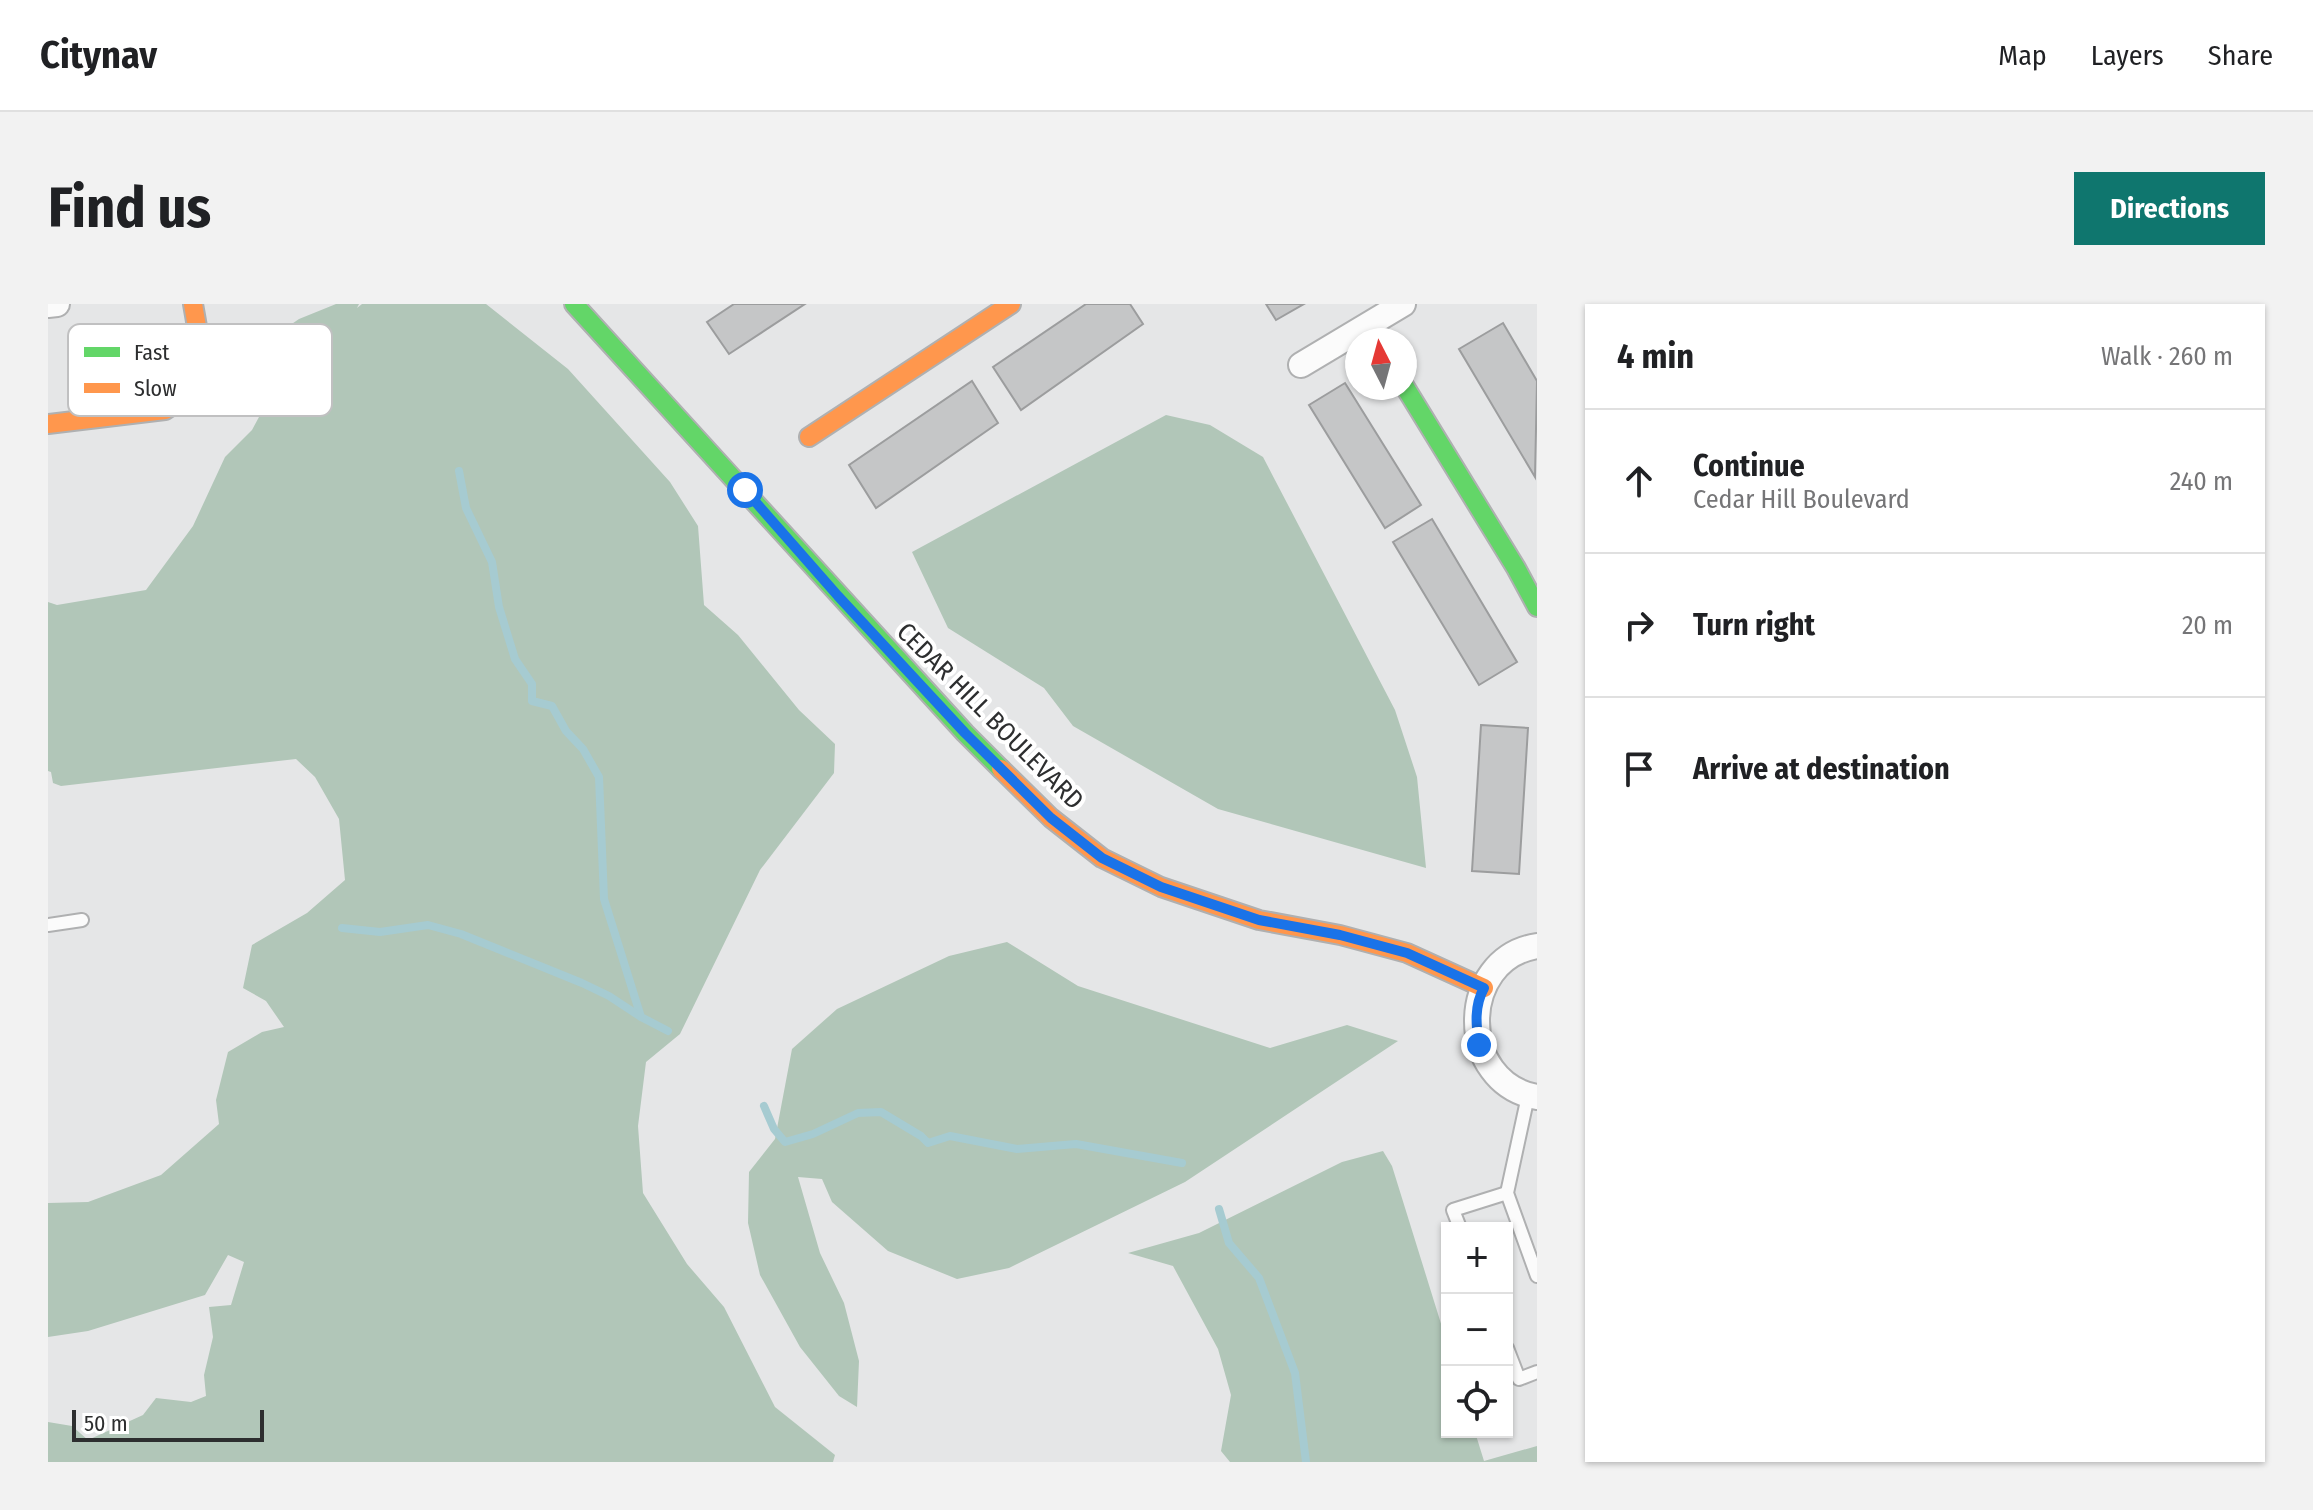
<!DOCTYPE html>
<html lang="en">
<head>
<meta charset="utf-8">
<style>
  :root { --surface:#fff; --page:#f2f2f2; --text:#202124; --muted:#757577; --line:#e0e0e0; --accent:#0f766e }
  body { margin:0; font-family:"Fira Sans Condensed",sans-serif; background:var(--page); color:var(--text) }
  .controls { position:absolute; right:24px; bottom:24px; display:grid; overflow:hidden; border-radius:0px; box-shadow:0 2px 6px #0004 }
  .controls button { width:72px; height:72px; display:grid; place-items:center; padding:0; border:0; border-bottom:2px solid var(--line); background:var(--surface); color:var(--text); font:40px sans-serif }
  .compass { position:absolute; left:1297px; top:24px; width:72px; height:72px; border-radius:50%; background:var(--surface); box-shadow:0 2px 6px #0004; rotate:354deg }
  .scale { position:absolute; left:24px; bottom:20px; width:192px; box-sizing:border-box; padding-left:8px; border:4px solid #2d2e2f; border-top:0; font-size:22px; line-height:28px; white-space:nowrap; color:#2d2e2f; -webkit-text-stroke:6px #fff; paint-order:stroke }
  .stop { position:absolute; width:24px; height:24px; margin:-18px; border:6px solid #1a73e8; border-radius:50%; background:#fff }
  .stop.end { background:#1a73e8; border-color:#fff; box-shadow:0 2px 8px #0008 }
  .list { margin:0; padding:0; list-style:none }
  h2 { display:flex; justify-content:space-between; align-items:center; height:104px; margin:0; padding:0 32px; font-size:34px }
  h2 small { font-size:26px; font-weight:400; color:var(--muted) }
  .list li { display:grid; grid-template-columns:52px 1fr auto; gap:24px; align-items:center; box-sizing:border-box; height:144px; padding:0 32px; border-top:2px solid var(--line) }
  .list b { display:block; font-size:30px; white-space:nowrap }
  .list p { margin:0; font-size:26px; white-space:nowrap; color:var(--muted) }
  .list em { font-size:26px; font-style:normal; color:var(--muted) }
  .icon { flex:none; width:44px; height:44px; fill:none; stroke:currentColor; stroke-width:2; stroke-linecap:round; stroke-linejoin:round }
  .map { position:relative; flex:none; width:1489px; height:1158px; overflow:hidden; border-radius:0px }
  header { display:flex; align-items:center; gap:48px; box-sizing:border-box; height:112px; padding:0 40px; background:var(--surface); border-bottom:2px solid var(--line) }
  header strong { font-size:38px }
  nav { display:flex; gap:44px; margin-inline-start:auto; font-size:28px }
  .intro { display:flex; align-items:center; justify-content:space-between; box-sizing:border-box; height:192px; padding:0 48px }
  h1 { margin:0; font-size:56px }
  .button { padding:20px 36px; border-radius:0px; background:var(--accent); color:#fff; font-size:28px; font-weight:700 }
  main { display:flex; gap:48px; padding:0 48px }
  aside { flex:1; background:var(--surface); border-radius:0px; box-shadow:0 2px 6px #0004 }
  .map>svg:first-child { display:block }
  .forest { fill:#b1c6b8 }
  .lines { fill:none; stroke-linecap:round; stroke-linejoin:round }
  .stream { stroke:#a6cbd1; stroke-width:8 }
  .building { fill:#c5c6c7; stroke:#9c9d9e; stroke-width:2 }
  .lane-casing { stroke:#afb0b1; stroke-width:16 }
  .street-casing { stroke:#afb0b1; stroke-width:28 }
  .fast-casing { stroke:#afb0b1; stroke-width:22 }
  .slow-casing { stroke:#afb0b1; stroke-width:22 }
  .lane { stroke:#fbfbfb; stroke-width:12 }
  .street { stroke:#fbfbfb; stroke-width:24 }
  .fast { stroke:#63d668; stroke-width:18 }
  .slow { stroke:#ff974d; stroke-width:18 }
  .route { stroke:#1a73e8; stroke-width:10 }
  .labels { text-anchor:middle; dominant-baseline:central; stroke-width:8; stroke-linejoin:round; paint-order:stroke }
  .street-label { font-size:26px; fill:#2d2e2f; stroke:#fff }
  .key { fill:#fff; stroke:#c0c0c1; stroke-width:2 }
  .key-label { font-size:22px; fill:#2d2e2f }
</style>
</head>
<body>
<header>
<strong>Citynav</strong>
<nav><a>Map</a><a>Layers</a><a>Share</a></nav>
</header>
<div class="intro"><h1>Find us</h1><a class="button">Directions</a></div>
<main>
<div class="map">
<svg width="1489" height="1158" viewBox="0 0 1489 1158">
  <rect width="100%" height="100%" fill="#e5e6e7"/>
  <g class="forest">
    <polygon points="288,0 311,0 309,4 314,0 438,0 520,65 622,178 650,222 656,301 690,331 751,406 787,440 786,469 712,566 632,730 598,758 590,822 595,889 639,960 676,1003 727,1103 787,1151 785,1158 0,1158 0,1118 24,1122 40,1136 95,1111 108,1094 143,1098 158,1092 156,1071 165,1033 161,1003 183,1001 196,958 180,951 157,991 40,1027 0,1033 0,899 40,898 113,871 171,820 168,796 180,748 214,728 236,723 218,697 195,684 204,641 259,609 297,576 291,515 267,473 248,455 13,482 5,479 3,468 0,467 0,298 9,301 98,286 145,222 177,153 204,126 218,100 235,26 251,15"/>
    <polygon points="1118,111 1162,121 1215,153 1347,406 1369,473 1378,564 1170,505 1025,422 996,384 900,324 864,248"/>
    <polygon points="959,638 1030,682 1222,744 1299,721 1350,737 1137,878 961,964 909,975 840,947 784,898 774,875 750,873 772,949 796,999 811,1057 809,1103 791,1092 752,1043 712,971 700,919 701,868 727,835 744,745 789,705 901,652"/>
    <polygon points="1335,847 1344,862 1399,1039 1399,1128 1427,1128 1436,1157 1489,1142 1489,1158 1182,1158 1173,1147 1183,1091 1170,1045 1125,962 1080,949 1151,929 1294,858"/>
  </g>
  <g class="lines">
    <g class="stream">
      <polyline points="411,167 418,204 444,258 451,303 467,355 484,380 484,397 504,402 518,427 535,445 551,473 556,595 593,713 620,727"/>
      <polyline points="294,624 332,628 380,621 413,630 534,679 561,692 593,713"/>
      <polyline points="716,802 726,825 737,838 765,830 810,809 833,808 873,832 880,839 902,832 969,845 1028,840 1134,859"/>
      <polyline points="1171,905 1181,939 1211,974 1247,1069 1258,1158"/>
    </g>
  </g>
  <g class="building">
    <polygon points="686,0 757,0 681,50 659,18"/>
    <polygon points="1038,0 1082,0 1095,20 973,106 945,63"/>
    <polygon points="1218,0 1256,0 1228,16"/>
    <polygon points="1455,19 1489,77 1487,173 1411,45"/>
    <polygon points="924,77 950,119 828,204 801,161"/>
    <polygon points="1297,79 1373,201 1337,224 1261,101"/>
    <polygon points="1384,215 1469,358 1431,381 1345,238"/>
    <polygon points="1433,421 1480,424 1471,570 1424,567"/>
  </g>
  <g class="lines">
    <g class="lane-casing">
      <g id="lane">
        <polyline points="0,621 34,616"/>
        <polyline points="1480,792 1459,889 1489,972"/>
        <polyline points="1412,924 1405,906 1459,889"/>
        <polyline points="1459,1044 1471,1075 1489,1068"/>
      </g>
    </g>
    <g class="street-casing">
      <g id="street">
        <polyline points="0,1 9,0"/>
        <polyline points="1253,61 1355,0"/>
        <path d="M1489,642c-80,13 -80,137 0,151"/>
      </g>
    </g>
    <g class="fast-casing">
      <g id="fast">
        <polyline points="526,0 917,429 953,465"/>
        <polyline points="1357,83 1468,264 1489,303"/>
      </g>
    </g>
    <g class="slow-casing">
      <g id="slow">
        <path d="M0,120l117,-14c46,-28 36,-59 28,-106"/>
        <polyline points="761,133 963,0"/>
        <polyline points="953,465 1003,514 1054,554 1113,583 1211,616 1292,631 1359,649 1436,684"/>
      </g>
    </g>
    <use href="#lane" class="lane"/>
    <use href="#street" class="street"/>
    <use href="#fast" class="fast"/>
    <use href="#slow" class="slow"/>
  </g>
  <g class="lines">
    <path class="route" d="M697,186l93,106 127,137 86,85 51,40 59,29 98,33 81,15 67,18 77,35c-10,18 -8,37 -5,57"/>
  </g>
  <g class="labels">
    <g class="street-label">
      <text transform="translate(942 412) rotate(45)">CEDAR HILL BOULEVARD</text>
    </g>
  </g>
  <rect x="20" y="20" width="264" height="92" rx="12" class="key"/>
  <rect x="36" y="43" width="36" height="10" fill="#63d668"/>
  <rect x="36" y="79" width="36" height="10" fill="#ff974d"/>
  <g class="key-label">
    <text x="86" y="56">Fast</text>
    <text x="86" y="92">Slow</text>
  </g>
</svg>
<div class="controls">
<button>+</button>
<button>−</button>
<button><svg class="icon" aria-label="locate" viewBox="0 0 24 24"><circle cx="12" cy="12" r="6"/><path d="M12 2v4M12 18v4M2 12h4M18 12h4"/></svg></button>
</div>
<svg class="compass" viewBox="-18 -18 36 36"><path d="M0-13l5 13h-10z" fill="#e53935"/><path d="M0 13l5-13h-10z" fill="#757577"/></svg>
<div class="scale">50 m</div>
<div class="stop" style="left:697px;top:186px"></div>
<div class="stop end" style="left:1431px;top:741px"></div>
</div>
<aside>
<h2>4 min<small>Walk · 260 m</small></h2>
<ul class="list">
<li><svg class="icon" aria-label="ahead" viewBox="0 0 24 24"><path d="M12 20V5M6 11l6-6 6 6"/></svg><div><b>Continue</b><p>Cedar Hill Boulevard</p></div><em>240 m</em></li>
<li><svg class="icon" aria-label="right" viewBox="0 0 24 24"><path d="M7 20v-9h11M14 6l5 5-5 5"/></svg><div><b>Turn right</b></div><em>20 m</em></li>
<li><svg class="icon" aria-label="arrive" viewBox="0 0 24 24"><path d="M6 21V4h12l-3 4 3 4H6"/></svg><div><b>Arrive at destination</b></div></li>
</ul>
</aside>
</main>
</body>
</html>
